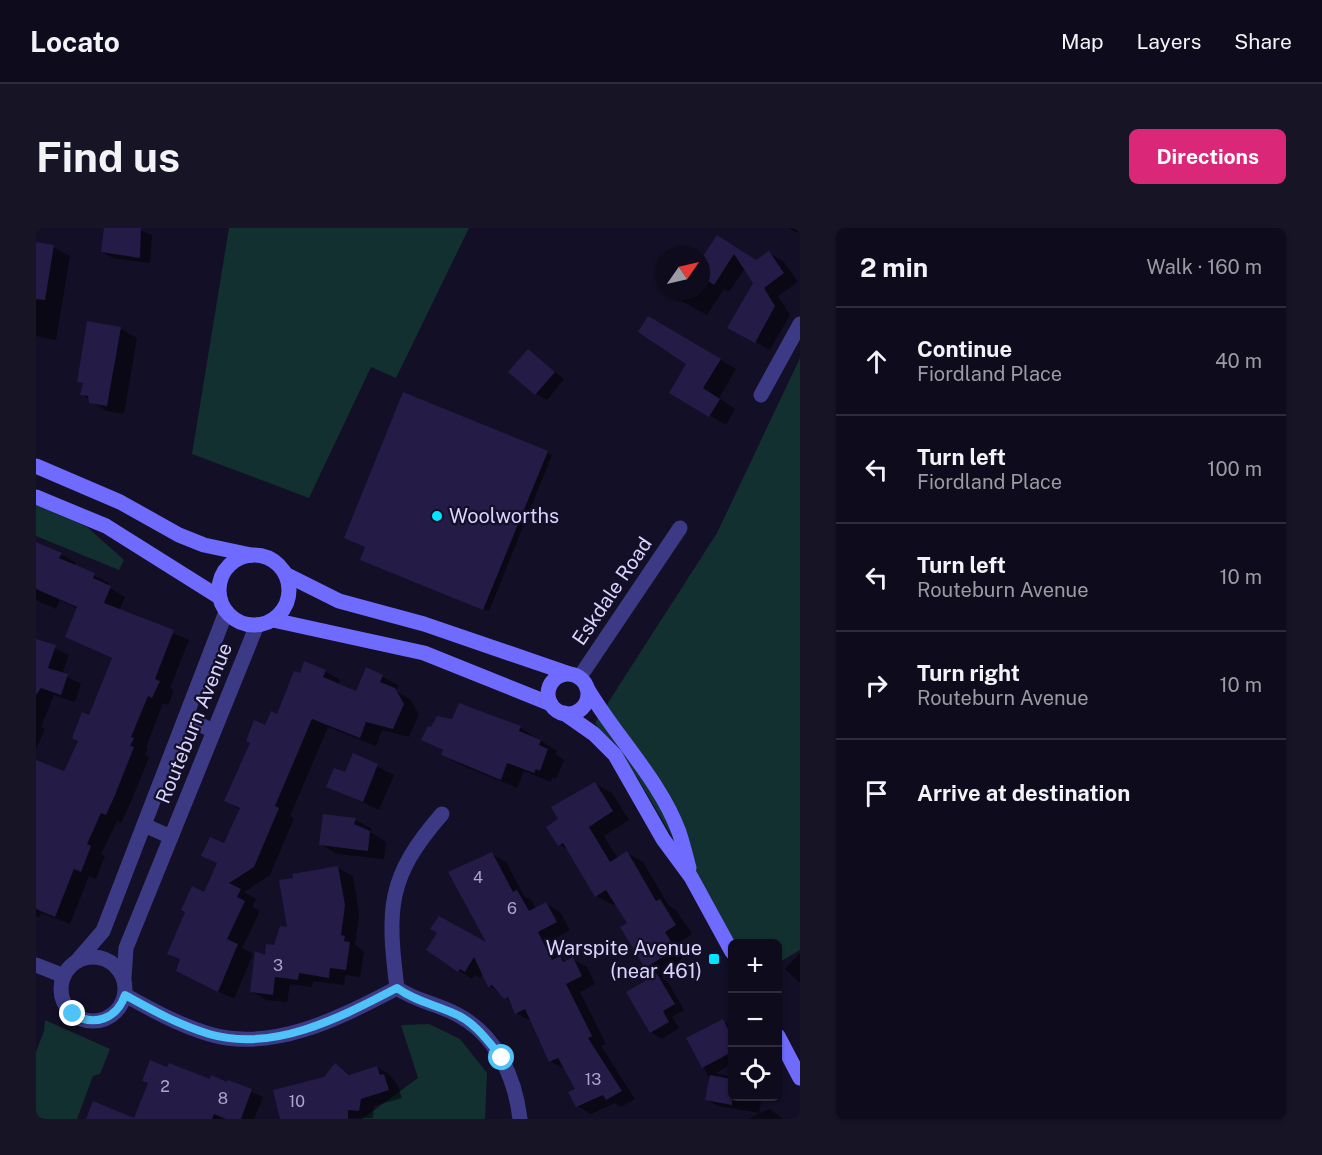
<!DOCTYPE html>
<html lang="en">
<head>
<meta charset="utf-8">
<style>
  :root { --surface:#0e0b1c; --page:#171425; --text:#f1f3f6; --muted:#9b9ba3; --line:#2e2b3b; --accent:#db2777 }
  body { margin:0; font-family:"Public Sans",sans-serif; background:var(--page); color:var(--text) }
  .controls { position:absolute; right:18px; bottom:18px; display:grid; overflow:hidden; border-radius:9px; box-shadow:0 2px 4px #0004 }
  .controls button { width:54px; height:54px; display:grid; place-items:center; padding:0; border:0; border-bottom:2px solid var(--line); background:var(--surface); color:var(--text); font:30px sans-serif }
  .compass { position:absolute; left:620px; top:18px; width:54px; height:54px; border-radius:50%; background:var(--surface); box-shadow:0 2px 4px #0004; rotate:56deg }
  .stop { position:absolute; width:18px; height:18px; margin:-14px; border:4px solid #4fc3f7; border-radius:50%; background:#fff }
  .stop.end { background:#4fc3f7; border-color:#fff; box-shadow:0 2px 6px #0008 }
  .list { margin:0; padding:0; list-style:none }
  h2 { display:flex; justify-content:space-between; align-items:center; height:78px; margin:0; padding:0 24px; font-size:26px }
  h2 small { font-size:20px; font-weight:400; color:var(--muted) }
  .list li { display:grid; grid-template-columns:39px 1fr auto; gap:18px; align-items:center; box-sizing:border-box; height:108px; padding:0 24px; border-top:2px solid var(--line) }
  .list b { display:block; font-size:22px; white-space:nowrap }
  .list p { margin:0; font-size:20px; white-space:nowrap; color:var(--muted) }
  .list em { font-size:20px; font-style:normal; color:var(--muted) }
  .icon { flex:none; width:33px; height:33px; fill:none; stroke:currentColor; stroke-width:2; stroke-linecap:round; stroke-linejoin:round }
  .map { position:relative; flex:none; width:764px; height:891px; overflow:hidden; border-radius:9px }
  header { display:flex; align-items:center; gap:36px; box-sizing:border-box; height:84px; padding:0 30px; background:var(--surface); border-bottom:2px solid var(--line) }
  header strong { font-size:28px }
  nav { display:flex; gap:33px; margin-inline-start:auto; font-size:21px }
  .intro { display:flex; align-items:center; justify-content:space-between; box-sizing:border-box; height:144px; padding:0 36px }
  h1 { margin:0; font-size:42px }
  .button { padding:15px 27px; border-radius:9px; background:var(--accent); color:#fff; font-size:21px; font-weight:700 }
  main { display:flex; gap:36px; padding:0 36px }
  aside { flex:1; background:var(--surface); border-radius:9px; box-shadow:0 2px 4px #0004 }
  .map>svg:first-child { display:block }
  .green { fill:#12302f }
  .shadow { fill:#0007 }
  .building { fill:#241b47 }
  .lines { fill:none; stroke-linecap:round; stroke-linejoin:round }
  .minor { stroke:#3d3a85; stroke-width:15 }
  .tertiary { stroke:#3d3a85; stroke-width:15 }
  .secondary { stroke:#6f6bff; stroke-width:15 }
  .route { stroke:#4fc3f7; stroke-width:8 }
  .poi-dot { fill:#00e5ff; stroke:#130f26; stroke-width:2 }
  .labels { text-anchor:middle; dominant-baseline:central; stroke-width:4.5; stroke-linejoin:round; paint-order:stroke }
  .number-label { font-size:16px; fill:#aca6d1 }
  .poi-label { font-size:20px; fill:#d9d4ff; stroke:#130f26; text-anchor:start }
  .street-label { font-size:20px; fill:#d9d4ff; stroke:#130f26 }
</style>
</head>
<body>
<header>
<strong>Locato</strong>
<nav><a>Map</a><a>Layers</a><a>Share</a></nav>
</header>
<div class="intro"><h1>Find us</h1><a class="button">Directions</a></div>
<main>
<div class="map">
<svg width="764" height="891" viewBox="0 0 764 891">
  <rect width="100%" height="100%" fill="#130f26"/>
  <g class="green">
    <polygon points="193,0 433,0 360,150 335,139 273,270 156,226"/>
    <polygon points="764,130 764,722 742,735 742,716 699,715 602,551 559,495 681,305"/>
    <polygon points="0,277 51,299 88,332 83,342 0,308"/>
    <polygon points="9,792 74,821 64,846 57,848 41,891 0,891 0,824 8,803"/>
    <polygon points="393,796 424,811 451,845 449,891 326,891 382,850 365,797"/>
  </g>
  <g class="shadow">
    <polygon points="69,0 99,0 116,7 114,35 77,30 66,24"/>
    <polygon points="753,0 764,0 764,6"/>
    <polygon points="682,9 721,33 733,25 748,34 762,54 742,68 754,87 734,122 693,99 719,55 709,40 693,64 688,61 671,87 635,67 637,63 665,63 665,34"/>
    <polygon points="0,16 17,19 34,28 20,112 0,108"/>
    <polygon points="613,90 700,141 683,170 699,181 690,197 635,165 652,136"/>
    <polygon points="85,101 101,110 88,186 71,183 55,174 46,166 48,156 42,153"/>
    <polygon points="492,123 528,151 511,172 500,166"/>
    <polygon points="511,224 516,227 453,383 331,334"/>
    <polygon points="0,315 25,326 40,335 38,338 73,355 72,359 89,369 83,383 153,412 134,460 138,463 132,477 127,475 110,519 112,520 109,527 113,529 94,576 85,595 81,593 65,626 69,628 60,651 53,648 34,696 5,685 4,689 0,688 0,554 53,572 53,489 77,431 30,408 42,381 24,372 20,381 0,372"/>
    <polygon points="0,412 33,427 26,446 45,456 39,474 18,467 5,499 9,501 0,521"/>
    <polygon points="331,441 362,457 360,463 374,471 383,486 373,509 346,502 340,518 292,499 254,588 258,590 234,647 208,664 220,671 216,679 224,683 206,720 217,726 198,771 157,751 145,732 133,725 168,666 205,582 190,573 230,499 241,487 265,447 289,443 304,452 302,457 321,465"/>
    <polygon points="434,479 485,500 521,523 519,526 528,532 520,551 516,549 515,554 488,543 481,560 423,536 406,527 408,523 387,511 396,501 417,492"/>
    <polygon points="318,527 358,547 343,582 292,558 310,546"/>
    <polygon points="559,556 576,565 593,592 568,608 582,631 591,625 607,634 633,678 640,682 656,706 644,714 653,726 643,732 646,736 625,750 632,754 648,782 636,789 643,800 626,811 615,804 592,765 623,747 610,739 593,695 580,675 577,677 560,668 533,622 524,617 524,591"/>
    <polygon points="288,588 320,592 336,601 334,604 350,614 348,631 301,626 284,616"/>
    <polygon points="456,626 470,634 488,668 495,672 500,681 510,676 524,684 534,702 516,712 524,730 531,733 536,731 551,739 559,756 544,764 570,816 565,818 599,871 585,879 579,875 555,886 541,878 541,861 528,841 514,833 495,793 480,785 475,774 454,758 447,745 444,750 439,747 436,751 392,722 454,718"/>
    <polygon points="302,640 317,648 323,686 319,716 328,724 324,749 309,747 308,757 277,753 276,759 254,756 251,774 230,772 215,763 230,729"/>
    <polygon points="764,725 764,755 749,741"/>
    <polygon points="687,793 696,798 696,836 680,845 696,849 696,868 726,868 723,885 682,878 671,872 675,853 652,811"/>
    <polygon points="299,837 315,847 341,839 354,847 361,856 366,870 338,878 337,890 248,891"/>
    <polygon points="174,853 192,856 192,853 227,869 218,891 160,891"/>
    <polygon points="734,881 747,891 712,891 722,886"/>
  </g>
  <g class="building">
    <polygon points="68,0 105,0 104,30 65,24"/>
    <polygon points="681,7 720,32 733,23 748,45 728,60 739,78 719,115 691,100 717,55 698,26 678,57 665,48 665,31"/>
    <polygon points="0,14 18,17 9,72 0,71"/>
    <polygon points="612,88 685,131 667,160 684,171 673,189 633,165 650,136 602,104"/>
    <polygon points="51,93 85,99 71,178 53,175 52,168 44,167 47,155 41,154"/>
    <polygon points="492,121 519,144 499,167 472,144"/>
    <polygon points="367,164 512,223 447,382 324,332 329,319 308,310"/>
    <polygon points="0,314 26,325 23,330 59,345 57,350 75,358 68,375 138,402 119,451 124,453 116,470 112,468 95,509 98,510 94,518 98,519 79,567 70,587 65,585 51,616 55,618 45,644 38,641 19,689 0,681 0,532 28,543 42,513 36,510 46,484 53,487 76,430 29,409 41,379 0,361"/>
    <polygon points="0,411 20,417 12,440 32,446 25,467 5,460 0,467"/>
    <polygon points="268,433 290,442 287,449 320,463 330,439 347,447 344,454 359,460 368,476 357,501 330,494 324,510 276,491 239,578 243,580 218,639 193,655 205,661 201,669 209,673 191,711 202,716 182,764 140,743 144,731 131,726 149,684 145,682 156,658 168,664 181,635 165,628 174,609 188,615 204,580 188,573 214,515 210,513 218,492 229,497 235,483 241,486 258,443 264,445"/>
    <polygon points="423,475 485,498 483,503 505,512 503,517 512,521 504,543 500,541 498,545 471,535 465,552 405,527 407,522 385,512 392,498 395,499 401,488 416,491"/>
    <polygon points="317,525 342,536 327,574 290,559 298,540 309,544"/>
    <polygon points="559,554 577,583 553,599 574,634 591,623 620,673 624,671 640,697 629,704 637,717 628,723 630,727 609,740 584,699 591,695 570,662 559,669 527,615 522,618 510,599 522,591 515,579"/>
    <polygon points="287,586 320,590 318,596 334,603 332,623 283,617"/>
    <polygon points="456,624 477,664 481,662 493,683 510,674 521,694 502,704 516,732 524,728 527,734 537,729 546,748 530,756 556,808 552,810 586,863 570,872 567,867 540,879 532,864 539,861 522,830 513,834 489,781 479,786 472,769 468,771 456,757 452,759 438,729 429,744 424,741 422,744 390,722 401,705 394,701 403,688 450,714 412,644"/>
    <polygon points="302,638 309,677 305,707 309,708 308,713 314,714 310,742 294,740 293,750 263,745 262,752 239,749 237,767 214,764 219,723 229,727 230,716 238,717 244,698 251,699 243,652 257,650 256,646"/>
    <polygon points="621,746 639,776 627,783 633,794 614,805 590,764"/>
    <polygon points="687,791 696,809 696,824 666,840 650,810"/>
    <polygon points="114,832 131,839 133,835 174,851 175,847 191,854 192,852 216,861 205,891 190,891 178,886 176,891 50,891 57,873 98,890 112,855 106,853"/>
    <polygon points="299,835 313,847 341,838 344,847 348,846 353,862 325,871 323,883 312,882 312,891 244,891 237,862 288,849"/>
    <polygon points="674,847 696,851 696,877 669,872"/>
  </g>
  <g class="lines">
    <g class="minor">
      <polyline points="725,167 764,96"/>
      <polyline points="543,450 644,300"/>
      <path d="M361,760c-10,-80 -10,-111 45,-174"/>
      <path d="M89,767c27,15 54,30 84,39 65,19 132,-17 188,-46 18,13 39,15 59,26 40,20 59,63 64,105"/>
    </g>
    <g class="tertiary">
      <polyline points="149,490 178,503"/>
      <polyline points="108,597 135,609"/>
      <circle cx="57" cy="761" r="32"/>
      <polyline points="41,733 67,703 190,384"/>
      <polyline points="0,737 28,748"/>
      <polyline points="88,750 90,720 221,397"/>
    </g>
    <g class="secondary">
      <polyline points="0,238 84,274 143,307 168,317 215,327"/>
      <polyline points="0,269 70,298 183,369"/>
      <circle cx="218" cy="362" r="35"/>
      <polyline points="249,346 303,373 388,396 534,446"/>
      <polyline points="237,392 388,425 515,476"/>
      <circle cx="532" cy="466" r="20"/>
      <path d="M551,460c28,48 73,92 92,144 4,12 7,24 10,36"/>
      <polyline points="528,485 558,506 579,527 627,611 655,649 696,724"/>
      <polyline points="742,808 764,850"/>
    </g>
  </g>
  <g class="lines">
    <path class="route" d="M37,786c21,13 44,5 52,-19 27,15 54,30 84,39 65,19 132,-17 188,-46 18,13 36,16 56,25 21,8 35,28 49,45"/>
  </g>
  <g class="poi-dot">
    <circle cx="401" cy="288" r="6"/>
    <rect x="672" y="725" width="12" height="12" rx="3"/>
  </g>
  <g class="labels">
    <g class="number-label">
      <text x="442" y="649">4</text>
      <text x="476" y="680">6</text>
      <text x="242" y="737">3</text>
      <text x="557" y="851">13</text>
      <text x="129" y="858">2</text>
      <text x="187" y="870">8</text>
      <text x="261" y="873">10</text>
    </g>
    <g class="poi-label">
      <text x="413" y="288">Woolworths</text>
      <text x="666" y="720" text-anchor="end">Warspite Avenue<tspan x="666" dy="23">(near 461)</tspan></text>
    </g>
    <g class="street-label">
      <text transform="translate(576 363) rotate(-56)">Eskdale Road</text>
      <text transform="translate(158 495) rotate(-68)">Routeburn Avenue</text>
    </g>
  </g>
</svg>
<div class="controls">
<button>+</button>
<button>−</button>
<button><svg class="icon" aria-label="locate" viewBox="0 0 24 24"><circle cx="12" cy="12" r="6"/><path d="M12 2v4M12 18v4M2 12h4M18 12h4"/></svg></button>
</div>
<svg class="compass" viewBox="-18 -18 36 36"><path d="M0-13l5 13h-10z" fill="#e53935"/><path d="M0 13l5-13h-10z" fill="#9b9ba3"/></svg>
<div class="stop" style="left:466px;top:830px"></div>
<div class="stop end" style="left:37px;top:786px"></div>
</div>
<aside>
<h2>2 min<small>Walk · 160 m</small></h2>
<ul class="list">
<li><svg class="icon" aria-label="ahead" viewBox="0 0 24 24"><path d="M12 20V5M6 11l6-6 6 6"/></svg><div><b>Continue</b><p>Fiordland Place</p></div><em>40 m</em></li>
<li><svg class="icon" aria-label="left" viewBox="0 0 24 24"><path d="M17 20v-9H6M10 6l-5 5 5 5"/></svg><div><b>Turn left</b><p>Fiordland Place</p></div><em>100 m</em></li>
<li><svg class="icon" aria-label="left" viewBox="0 0 24 24"><path d="M17 20v-9H6M10 6l-5 5 5 5"/></svg><div><b>Turn left</b><p>Routeburn Avenue</p></div><em>10 m</em></li>
<li><svg class="icon" aria-label="right" viewBox="0 0 24 24"><path d="M7 20v-9h11M14 6l5 5-5 5"/></svg><div><b>Turn right</b><p>Routeburn Avenue</p></div><em>10 m</em></li>
<li><svg class="icon" aria-label="arrive" viewBox="0 0 24 24"><path d="M6 21V4h12l-3 4 3 4H6"/></svg><div><b>Arrive at destination</b></div></li>
</ul>
</aside>
</main>
</body>
</html>
